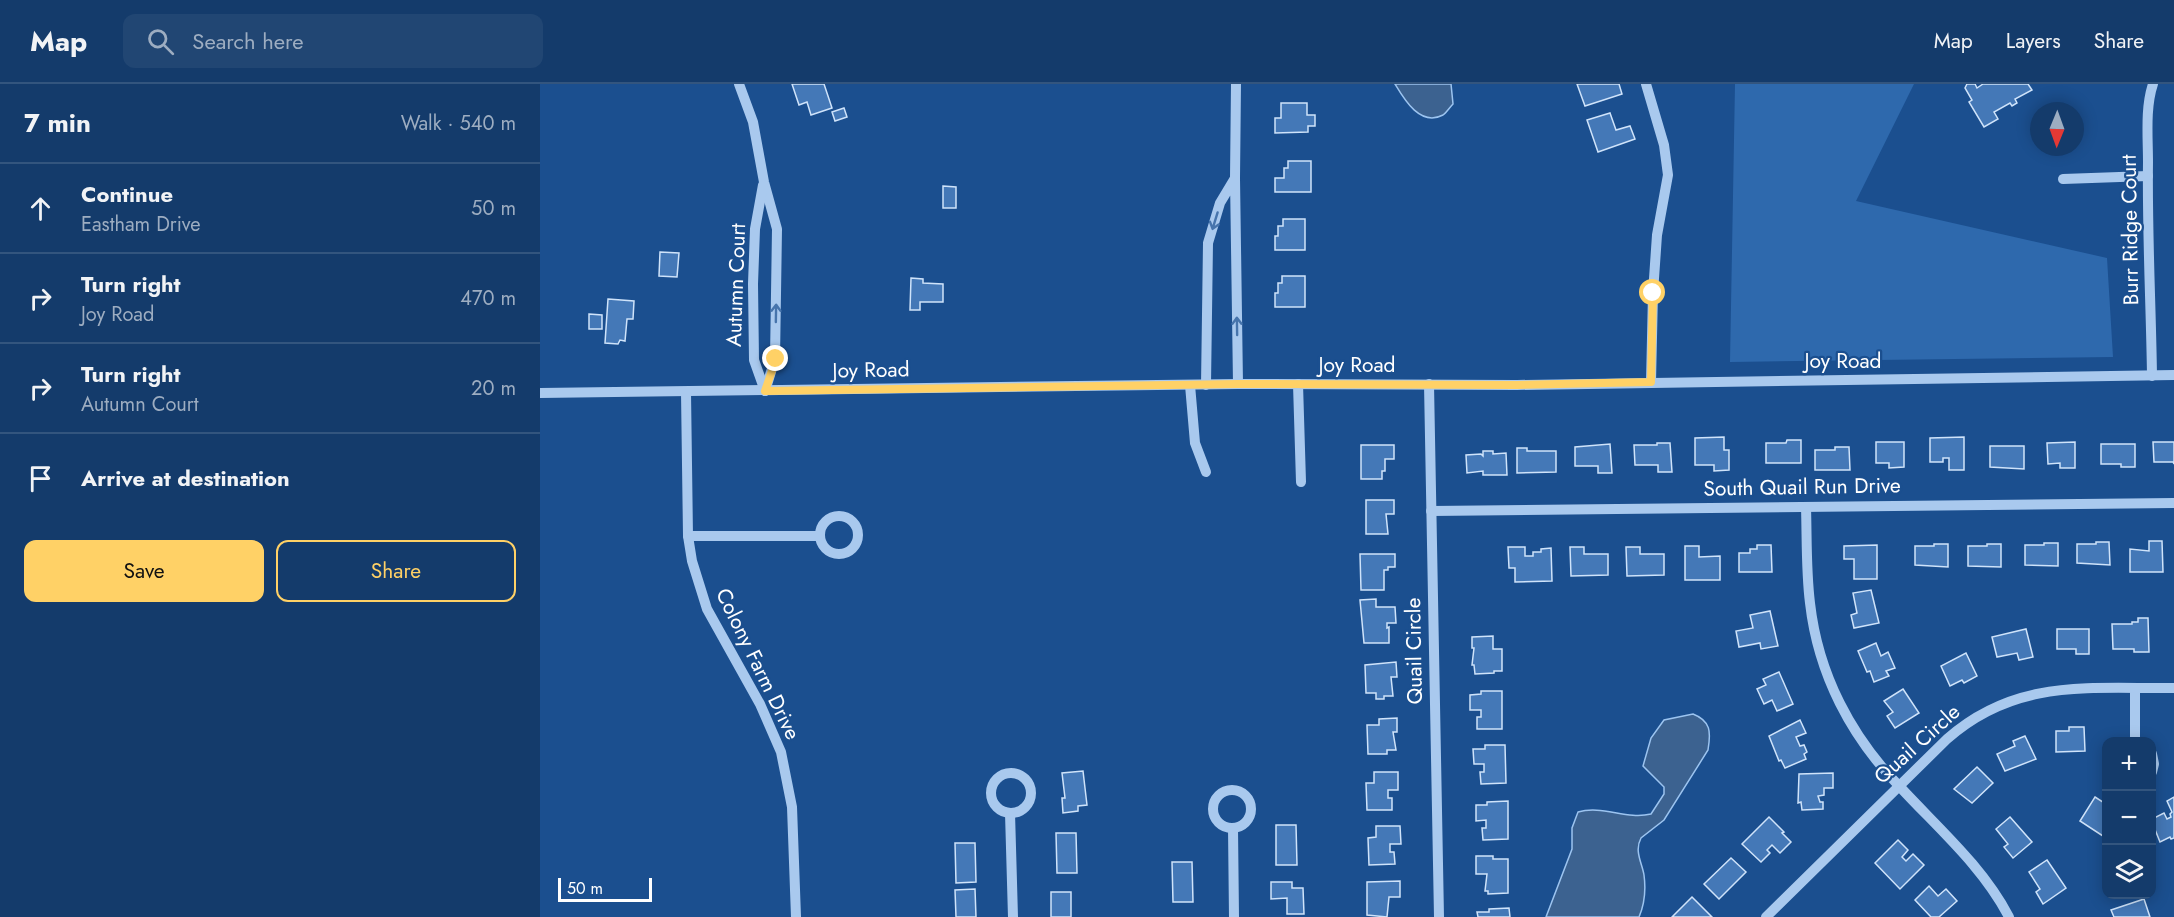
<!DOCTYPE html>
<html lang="en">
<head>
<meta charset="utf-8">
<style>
  :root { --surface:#143b6b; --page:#214673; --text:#f1f3f6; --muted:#9dadc1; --line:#33557e; --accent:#ffd166 }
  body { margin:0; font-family:Jost,sans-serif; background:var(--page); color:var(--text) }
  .controls { position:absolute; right:18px; bottom:18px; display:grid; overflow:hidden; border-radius:12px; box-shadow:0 3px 15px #0003 }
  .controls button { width:54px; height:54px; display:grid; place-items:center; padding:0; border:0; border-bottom:2px solid var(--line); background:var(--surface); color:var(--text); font:30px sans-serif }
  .compass { position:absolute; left:1490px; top:18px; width:54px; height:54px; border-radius:50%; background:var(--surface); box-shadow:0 3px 15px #0003; rotate:181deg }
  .scale { position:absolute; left:18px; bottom:15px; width:94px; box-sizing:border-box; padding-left:6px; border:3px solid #fff; border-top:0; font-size:16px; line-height:21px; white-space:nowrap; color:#fff; -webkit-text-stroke:4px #1b4f8f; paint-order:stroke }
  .stop { position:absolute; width:18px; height:18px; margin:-14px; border:4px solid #ffd166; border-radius:50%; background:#fff }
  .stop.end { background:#ffd166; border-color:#fff; box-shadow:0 2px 6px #0008 }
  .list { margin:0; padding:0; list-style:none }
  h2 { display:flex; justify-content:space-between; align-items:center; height:78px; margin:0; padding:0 24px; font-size:26px }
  h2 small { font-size:20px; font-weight:400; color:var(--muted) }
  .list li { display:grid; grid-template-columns:39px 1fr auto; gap:18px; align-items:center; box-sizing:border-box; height:90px; padding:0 24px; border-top:2px solid var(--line) }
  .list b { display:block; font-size:22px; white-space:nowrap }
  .list p { margin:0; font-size:20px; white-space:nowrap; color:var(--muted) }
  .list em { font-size:20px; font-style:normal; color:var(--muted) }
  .actions { display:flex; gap:12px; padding:18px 24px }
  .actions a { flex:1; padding:14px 0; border:2px solid var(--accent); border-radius:12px; text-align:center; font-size:21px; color:var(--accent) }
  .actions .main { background:var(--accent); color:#111 }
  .icon { flex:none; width:33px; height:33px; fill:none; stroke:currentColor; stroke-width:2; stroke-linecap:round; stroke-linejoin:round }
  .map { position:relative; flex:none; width:1634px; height:833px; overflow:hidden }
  header { display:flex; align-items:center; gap:36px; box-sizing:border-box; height:84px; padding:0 30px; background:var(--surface); border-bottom:2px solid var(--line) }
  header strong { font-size:28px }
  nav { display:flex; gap:33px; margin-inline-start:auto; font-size:21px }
  .search { width:420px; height:54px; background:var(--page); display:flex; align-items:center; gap:15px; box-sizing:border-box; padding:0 21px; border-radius:12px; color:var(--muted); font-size:22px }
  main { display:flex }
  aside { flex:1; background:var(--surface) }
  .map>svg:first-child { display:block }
  .green { fill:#2e69ad }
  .water { fill:#3c6290; stroke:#9cc4f0; stroke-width:1.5 }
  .building { fill:#4478b7; stroke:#cfe3fa; stroke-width:1.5 }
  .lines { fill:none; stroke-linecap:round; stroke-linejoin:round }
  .minor { stroke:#a9c9ee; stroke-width:10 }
  .oneway { stroke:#4674ac }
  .route { stroke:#ffd166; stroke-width:8 }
  .labels { text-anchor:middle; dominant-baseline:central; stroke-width:4.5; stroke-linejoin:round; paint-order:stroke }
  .street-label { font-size:21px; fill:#fff; stroke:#1b4f8f }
</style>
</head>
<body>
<header>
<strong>Map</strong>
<div class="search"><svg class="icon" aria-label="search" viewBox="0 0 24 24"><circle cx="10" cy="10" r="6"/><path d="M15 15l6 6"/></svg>Search here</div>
<nav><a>Map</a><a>Layers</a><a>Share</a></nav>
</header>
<main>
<aside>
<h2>7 min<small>Walk · 540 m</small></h2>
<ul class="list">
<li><svg class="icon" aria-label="ahead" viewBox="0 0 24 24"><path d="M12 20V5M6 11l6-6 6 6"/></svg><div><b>Continue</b><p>Eastham Drive</p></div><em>50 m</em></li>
<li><svg class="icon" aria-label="right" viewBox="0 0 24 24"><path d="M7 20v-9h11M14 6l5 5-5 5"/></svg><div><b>Turn right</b><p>Joy Road</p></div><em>470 m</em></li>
<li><svg class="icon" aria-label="right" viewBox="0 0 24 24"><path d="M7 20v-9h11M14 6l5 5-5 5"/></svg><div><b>Turn right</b><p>Autumn Court</p></div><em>20 m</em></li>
<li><svg class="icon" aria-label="arrive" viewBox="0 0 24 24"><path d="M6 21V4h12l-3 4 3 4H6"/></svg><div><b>Arrive at destination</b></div></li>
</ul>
<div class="actions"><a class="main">Save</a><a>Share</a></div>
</aside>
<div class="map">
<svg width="1634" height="833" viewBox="0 0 1634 833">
  <rect width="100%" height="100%" fill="#1b4f8f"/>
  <polygon class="green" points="1195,0 1374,0 1316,117 1567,174 1573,273 1190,278"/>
  <g class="water">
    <path d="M855,0h56l2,20c-3,3 -7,9 -10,11 -23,12 -39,-16 -48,-31z"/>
    <path d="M1153,630c18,7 18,18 15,36l-44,70 -23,18c-7,13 1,25 3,37 2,15 1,28 -5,42h-93l26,-68v-21l6,-16c25,-7 48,8 73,2l13,-20v-7l-21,-21 8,-28 13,-18z"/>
  </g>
  <g class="building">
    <polygon points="252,0 284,0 292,24 271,31 267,18 259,21"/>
    <polygon points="1037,0 1079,0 1082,10 1045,22"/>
    <polygon points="1427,0 1435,0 1437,4 1443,0 1488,0 1492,6 1475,15 1477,19 1472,22 1470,19 1454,28 1458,35 1444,43 1429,18 1432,16 1425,4"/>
    <polygon points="741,19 767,19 767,31 775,31 775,42 768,42 768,48 735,49 735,34 741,34"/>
    <polygon points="304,24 307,33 295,37 292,28"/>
    <polygon points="1070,29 1076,46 1090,42 1095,55 1058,68 1047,36"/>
    <polygon points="748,77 771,77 771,108 735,108 735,94 744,94 744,84 748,84"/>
    <polygon points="403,102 416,103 416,124 403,124"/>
    <polygon points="743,135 765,135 765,166 735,166 735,152 738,152 738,142 743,142"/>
    <polygon points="120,168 139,169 137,193 119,192"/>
    <polygon points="742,192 765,192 765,223 735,223 735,209 738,209 738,199 742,199"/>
    <polygon points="371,194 383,195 383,199 403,200 403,218 380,218 380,226 370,226"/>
    <polygon points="68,215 94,217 93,235 87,235 85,257 80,256 78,260 65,259"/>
    <polygon points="49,230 62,231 62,245 49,245"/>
    <polygon points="1184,353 1184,366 1189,366 1189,386 1174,387 1174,381 1155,381 1155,354"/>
    <polygon points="1424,353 1424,386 1409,386 1409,374 1403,374 1403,378 1390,378 1390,354"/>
    <polygon points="1247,356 1261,356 1261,379 1226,379 1226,359 1246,359"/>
    <polygon points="1336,358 1364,358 1364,383 1349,384 1349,379 1336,379"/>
    <polygon points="1535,358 1535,384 1520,384 1520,379 1508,380 1507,359"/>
    <polygon points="1613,358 1634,358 1634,380 1633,378 1614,378"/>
    <polygon points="1117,359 1130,359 1132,388 1118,388 1118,381 1095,381 1094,361 1117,361"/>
    <polygon points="1070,360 1072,389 1058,389 1058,382 1035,382 1035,363"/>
    <polygon points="1561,360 1595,360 1595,383 1581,383 1581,380 1561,380"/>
    <polygon points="821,361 854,361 854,375 845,375 845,387 842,387 842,395 821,395"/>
    <polygon points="1450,362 1484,362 1484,385 1450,383"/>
    <polygon points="1295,363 1309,363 1310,386 1275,386 1275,366 1295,366"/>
    <polygon points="977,364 987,364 987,367 1016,367 1016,388 977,389"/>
    <polygon points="943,367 953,367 953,370 966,369 967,391 943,391 943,387 927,389 926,371 941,370 943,372"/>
    <polygon points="826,416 854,416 854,430 846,430 848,450 826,450"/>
    <polygon points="1609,457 1622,457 1623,488 1590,488 1590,465 1609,467"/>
    <polygon points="1556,458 1569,458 1570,481 1537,479 1537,460 1556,460"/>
    <polygon points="1504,459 1518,459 1518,482 1485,481 1485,461 1504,461"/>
    <polygon points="1394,460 1408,460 1408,483 1375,481 1375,462 1394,462"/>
    <polygon points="1447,460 1461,460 1461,483 1428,482 1428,462 1447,462"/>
    <polygon points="1217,461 1231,461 1232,488 1199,488 1199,469 1210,469 1210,465 1217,465"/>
    <polygon points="1337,461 1337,495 1314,495 1314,475 1304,475 1304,462"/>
    <polygon points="1145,462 1159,462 1159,473 1180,472 1180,496 1145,496"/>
    <polygon points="968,463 985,463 985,472 993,472 993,468 1001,468 1001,465 1011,464 1012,497 975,498 975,484 969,484"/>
    <polygon points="1030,463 1044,463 1044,470 1068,470 1068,491 1031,492"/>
    <polygon points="1086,463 1100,463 1100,470 1124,470 1124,491 1087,492"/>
    <polygon points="820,470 855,470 855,483 848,483 848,486 844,486 844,506 821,506"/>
    <polygon points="1331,506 1339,539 1314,544 1311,531 1317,529 1313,509"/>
    <polygon points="836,515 836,523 855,523 856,539 847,539 847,544 849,543 849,559 824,559 820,516"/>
    <polygon points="1230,527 1238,562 1221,565 1220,559 1199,563 1196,547 1213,544 1210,531"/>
    <polygon points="1598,534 1608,534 1609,568 1594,568 1594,565 1573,565 1572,540 1592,540 1592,538 1598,538"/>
    <polygon points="1486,545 1493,573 1479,576 1477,569 1457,573 1452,553"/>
    <polygon points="1517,545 1549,545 1549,570 1536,570 1536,565 1517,565"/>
    <polygon points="953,552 953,565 962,565 962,587 954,587 954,589 935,590 934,581 932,581 934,564 932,564 932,553"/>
    <polygon points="1336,559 1341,572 1348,568 1355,584 1346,587 1349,592 1334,598 1330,587 1327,588 1318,567"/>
    <polygon points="1426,569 1437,592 1424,599 1422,596 1410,602 1401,582"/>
    <polygon points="856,578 857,593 851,593 853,612 844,612 844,615 836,615 836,609 826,609 825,581"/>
    <polygon points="1239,588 1253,620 1237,627 1232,616 1224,620 1217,605 1226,601 1223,595"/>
    <polygon points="1363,605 1379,629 1355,644 1347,632 1353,628 1344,617"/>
    <polygon points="941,607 962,607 962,645 937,645 937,633 941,633 941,626 930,626 930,611 941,610"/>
    <polygon points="857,634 857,648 853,648 856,666 847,666 847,670 828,670 827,641 839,641 839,635"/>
    <polygon points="1260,636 1266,649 1256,653 1260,662 1264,661 1267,668 1264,670 1266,675 1245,684 1241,676 1239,677 1229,652"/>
    <polygon points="1529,643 1544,643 1545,667 1516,668 1516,647 1529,647"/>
    <polygon points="1485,652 1496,675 1465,687 1457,670 1475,662 1473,657"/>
    <polygon points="945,661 965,661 966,699 941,700 940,688 944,688 944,680 934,680 933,665 945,665"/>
    <polygon points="1437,683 1453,699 1432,719 1414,705"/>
    <polygon points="543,687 547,721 538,722 538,727 523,729 522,714 525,714 522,689"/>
    <polygon points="834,688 858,688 858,706 848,706 848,714 852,714 852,726 827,726 826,699 834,699"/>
    <polygon points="1293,689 1293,704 1284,704 1284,711 1278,712 1280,718 1283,718 1283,725 1262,726 1261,718 1258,719 1259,690"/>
    <polygon points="1555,713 1566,720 1565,725 1566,754 1540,737"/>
    <polygon points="1634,713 1634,754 1631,755 1630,753 1620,758 1612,738 1615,736 1614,734 1624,729 1627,735 1631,733 1630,730 1632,728 1627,717"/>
    <polygon points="968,717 968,755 943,756 942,744 946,744 946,736 936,737 936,721 947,721 947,718"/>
    <polygon points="1229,733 1244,748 1242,749 1251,758 1240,769 1232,761 1227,766 1230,769 1221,778 1202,760"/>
    <polygon points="1470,733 1492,758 1473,774 1464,763 1468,760 1456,745"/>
    <polygon points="736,741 756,741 757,781 736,781"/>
    <polygon points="836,742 860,742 861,760 850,760 850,768 854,768 855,780 829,781 828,754 836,753"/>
    <polygon points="516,749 536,749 537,789 517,789"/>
    <polygon points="1358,756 1368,766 1362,773 1366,777 1373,770 1384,781 1360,805 1335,779"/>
    <polygon points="415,759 435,759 436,798 416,799"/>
    <polygon points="936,772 953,772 953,775 968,775 968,809 948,810 948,807 945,807 947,790 936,790"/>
    <polygon points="1191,774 1206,788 1179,815 1164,800"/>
    <polygon points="1507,776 1526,804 1503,820 1496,808 1500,805 1489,788"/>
    <polygon points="632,778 652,778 653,818 633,818"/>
    <polygon points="860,797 860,813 849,813 847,833 827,831 827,798"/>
    <polygon points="731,798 752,798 752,804 763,804 764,830 747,830 747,814 731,815"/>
    <polygon points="1389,802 1398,812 1406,805 1417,817 1399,833 1391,833 1375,816"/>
    <polygon points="435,805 436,833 416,833 415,806"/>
    <rect x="511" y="808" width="20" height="25"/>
    <polygon points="1152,813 1172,833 1132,833"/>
    <polygon points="1604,815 1610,833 1574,833 1571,826"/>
    <polygon points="969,824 970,833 938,833 937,828 949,828 949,825"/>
  </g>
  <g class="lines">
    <g class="minor">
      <polyline points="199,0 213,38 224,98 237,145 235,275 225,307"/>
      <polyline points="1106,0 1124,61 1128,91 1117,151 1113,209 1111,298"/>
      <polyline points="695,94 696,0"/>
      <polyline points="1523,95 1608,92"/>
      <polyline points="223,101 215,145 213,200 214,276 225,307"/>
      <path d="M1612,292c-1,-71 -5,-143 -4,-214 0,-25 -3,-54 5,-78"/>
      <polyline points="758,300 761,398"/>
      <polyline points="889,300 899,833"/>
      <polyline points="650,301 655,359 666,388"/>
      <polyline points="666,301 668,159 680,119 695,94 698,300"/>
      <polyline points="146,308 148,452 152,477 167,525 220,620 241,668 252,723 256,833"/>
      <polyline points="0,309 698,300 977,301 1634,291"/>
      <path d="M1266,423c1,32 0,64 4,96 8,71 41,134 91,185 38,41 82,79 108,129"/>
      <polyline points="891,427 1634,419"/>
      <circle cx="299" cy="451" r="19"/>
      <polyline points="148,452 279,452"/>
      <polyline points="1595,658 1595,605"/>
      <polyline points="1612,670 1614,680 1612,688"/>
      <circle cx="471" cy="709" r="20"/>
      <circle cx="692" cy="725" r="19"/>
      <polyline points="470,729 473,833"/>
      <polyline points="693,744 694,833"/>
      <path d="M1226,833l181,-178c69,-61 142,-50 227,-51"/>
    </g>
  </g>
  <defs><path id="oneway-shaft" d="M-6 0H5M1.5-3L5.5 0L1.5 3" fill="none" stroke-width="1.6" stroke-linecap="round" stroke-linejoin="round" transform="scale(1.5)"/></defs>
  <g class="oneway">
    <use href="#oneway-shaft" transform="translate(675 137) rotate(107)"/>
    <use href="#oneway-shaft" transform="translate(236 229) rotate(-89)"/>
    <use href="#oneway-shaft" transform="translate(697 242) rotate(-91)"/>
  </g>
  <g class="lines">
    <polyline class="route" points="236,275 225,307 698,300 977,301 1111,298 1113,209"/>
  </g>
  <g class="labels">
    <g class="street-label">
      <text transform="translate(1590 146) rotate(-91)">Burr Ridge Court</text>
      <text transform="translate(196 201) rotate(-88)">Autumn Court</text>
      <text x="1303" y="277">Joy Road</text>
      <text x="817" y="281">Joy Road</text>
      <text transform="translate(331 286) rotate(-1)">Joy Road</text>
      <text transform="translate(1262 403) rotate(-1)">South Quail Run Drive</text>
      <text transform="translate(874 567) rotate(-91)">Quail Circle</text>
      <text transform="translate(218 580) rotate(64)">Colony Farm Drive</text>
      <text transform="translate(1377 660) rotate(-42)">Quail Circle</text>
    </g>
  </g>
</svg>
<div class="controls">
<button>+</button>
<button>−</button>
<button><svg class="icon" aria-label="layers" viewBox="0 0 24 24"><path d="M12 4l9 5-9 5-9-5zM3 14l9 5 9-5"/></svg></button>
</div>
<svg class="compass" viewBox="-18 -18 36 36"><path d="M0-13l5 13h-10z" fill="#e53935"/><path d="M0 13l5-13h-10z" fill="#9dadc1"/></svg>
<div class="scale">50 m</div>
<div class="stop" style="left:1113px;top:209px"></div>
<div class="stop end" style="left:236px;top:275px"></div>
</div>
</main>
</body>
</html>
